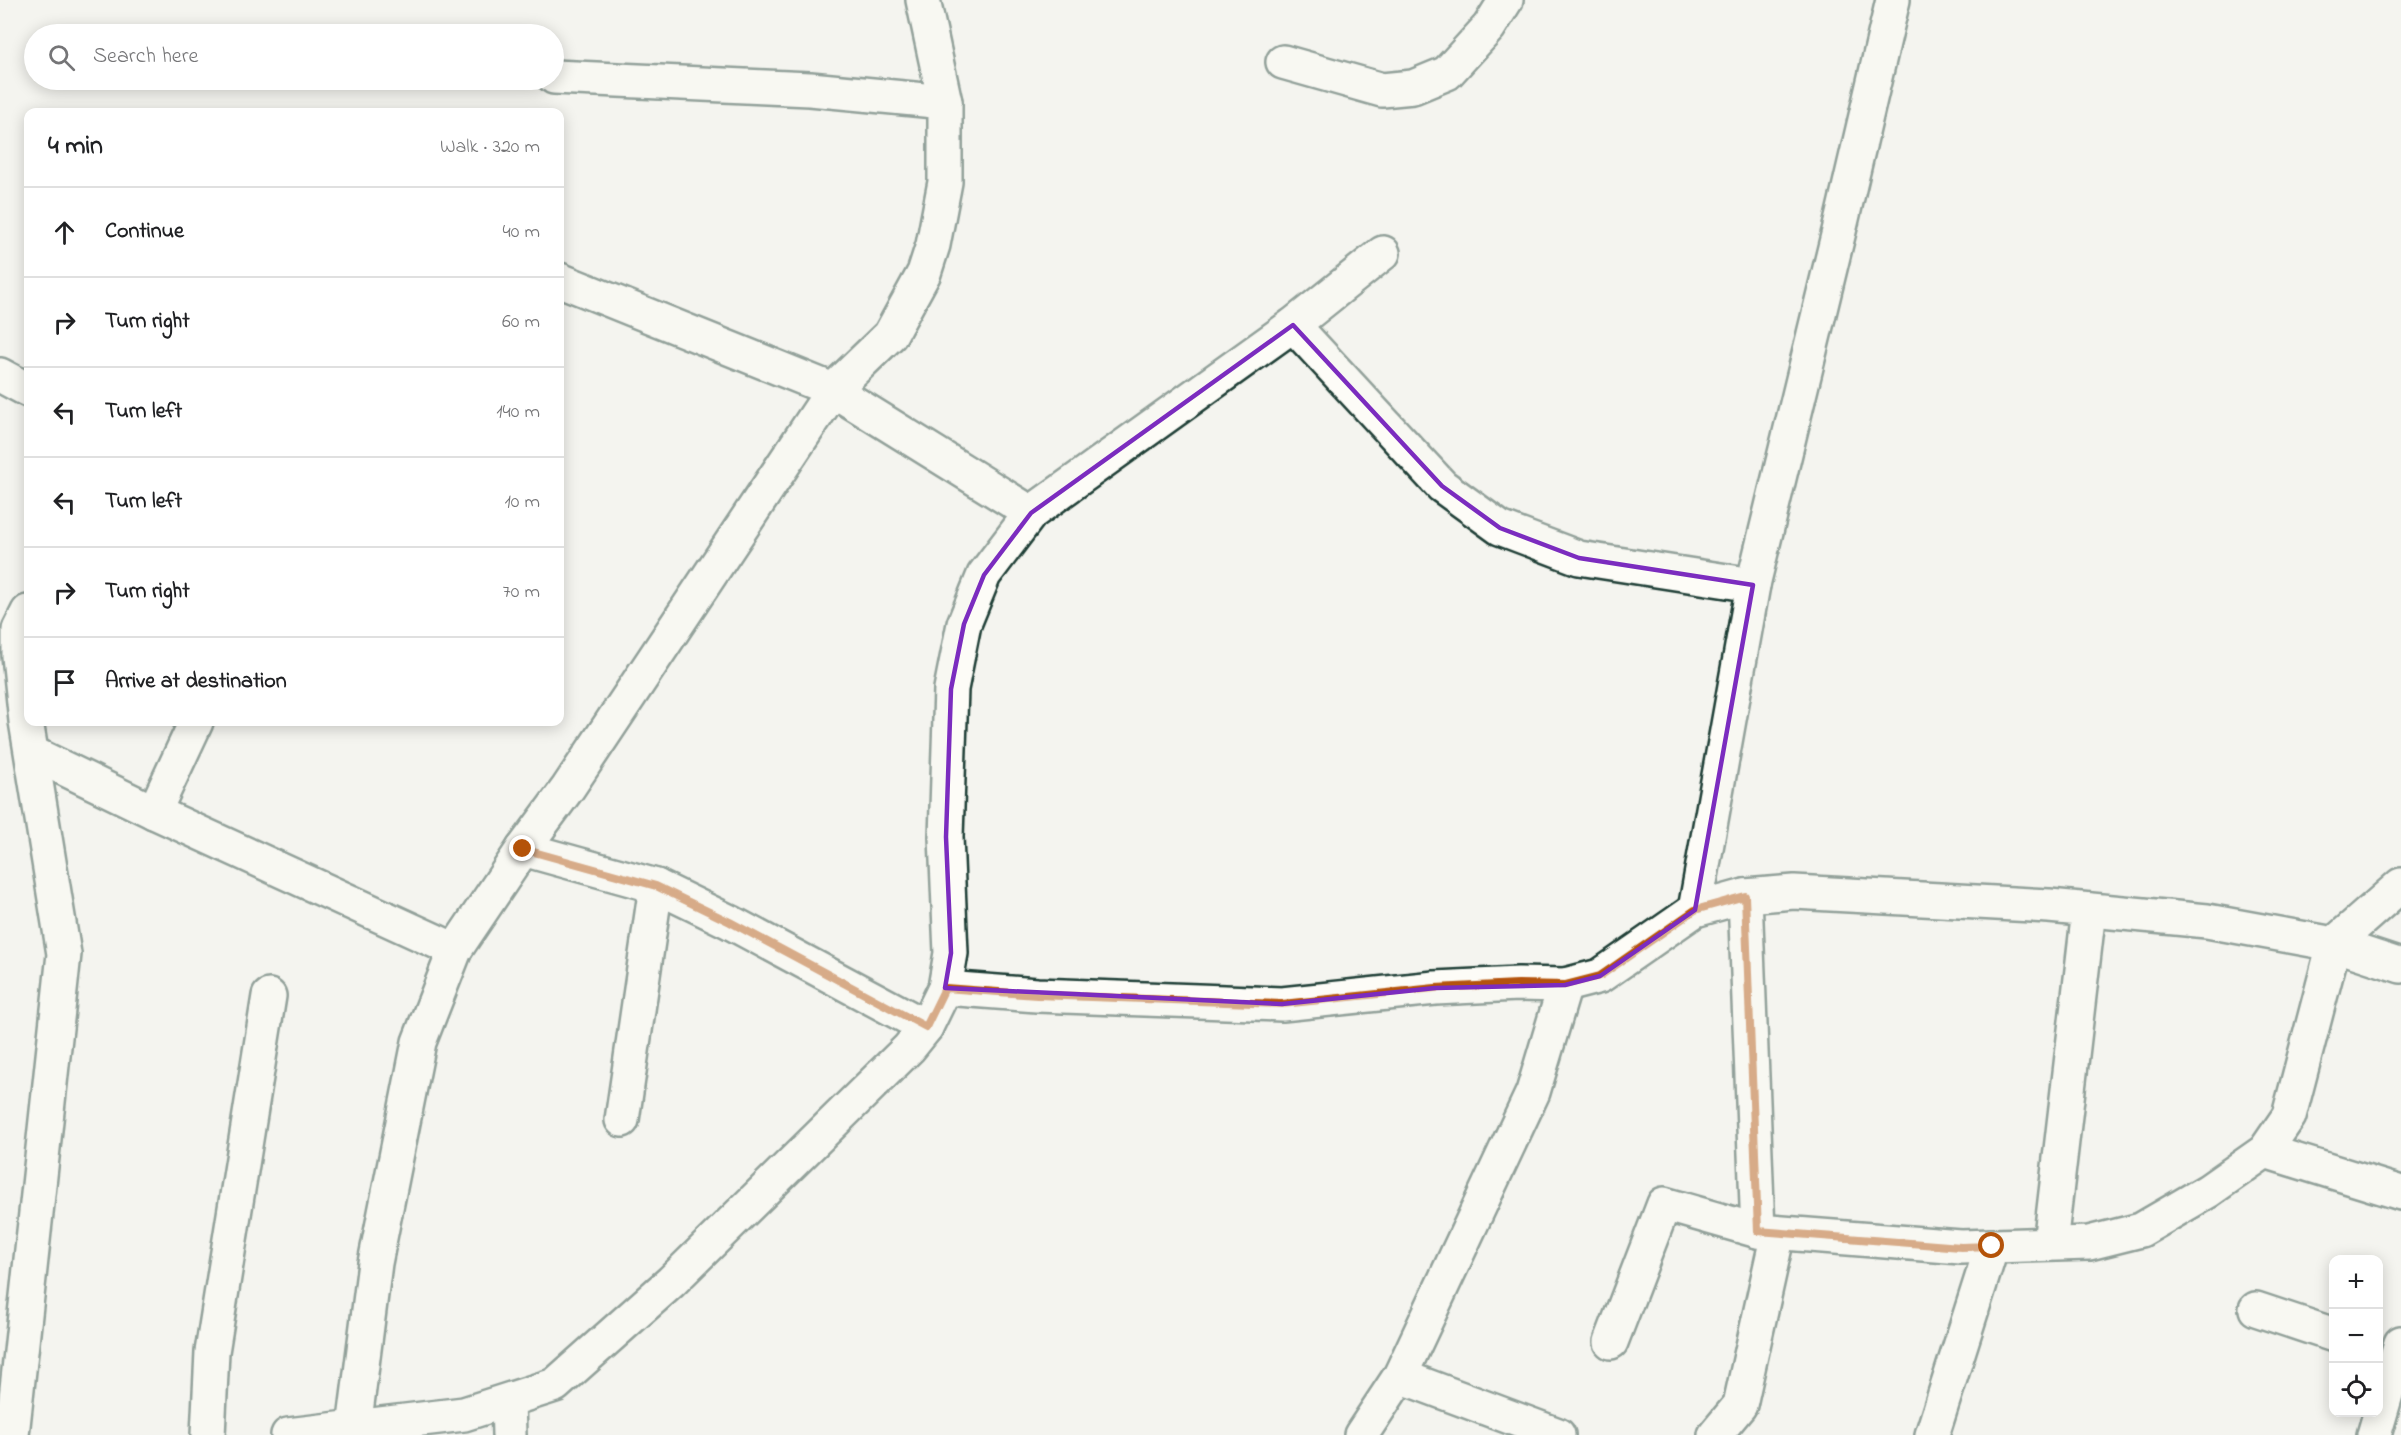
<!DOCTYPE html>
<html lang="en">
<head>
<meta charset="utf-8">
<style>
  :root { --surface:#fff; --page:#f2f2f2; --text:#202124; --muted:#757577; --line:#e0e0e0 }
  body { margin:0; font-family:"Indie Flower",sans-serif; background:var(--page); color:var(--text) }
  .controls { position:absolute; right:18px; bottom:18px; display:grid; overflow:hidden; border-radius:12px; box-shadow:0 3px 15px #0003 }
  .controls button { width:54px; height:54px; display:grid; place-items:center; padding:0; border:0; border-bottom:2px solid var(--line); background:var(--surface); color:var(--text); font:30px sans-serif }
  .stop { position:absolute; width:18px; height:18px; margin:-14px; border:4px solid #b45309; border-radius:50%; background:#fff }
  .stop.end { background:#b45309; border-color:#fff; box-shadow:0 2px 6px #0008 }
  .list { margin:0; padding:0; list-style:none }
  h2 { display:flex; justify-content:space-between; align-items:center; height:78px; margin:0; padding:0 24px; font-size:26px }
  h2 small { font-size:20px; font-weight:400; color:var(--muted) }
  .list li { display:grid; grid-template-columns:39px 1fr auto; gap:18px; align-items:center; box-sizing:border-box; height:90px; padding:0 24px; border-top:2px solid var(--line) }
  .list b { display:block; font-size:22px; white-space:nowrap }
  .list em { font-size:20px; font-style:normal; color:var(--muted) }
  .icon { flex:none; width:33px; height:33px; fill:none; stroke:currentColor; stroke-width:2; stroke-linecap:round; stroke-linejoin:round }
  .map { position:relative; flex:none; width:2401px; height:1435px; overflow:hidden }
  .search { position:absolute; background:var(--surface); box-shadow:0 3px 15px #0003; left:24px; top:24px; width:540px; height:66px; display:flex; align-items:center; gap:15px; box-sizing:border-box; padding:0 21px; border-radius:33px; color:var(--muted); font-size:22px }
  .panel { position:absolute; background:var(--surface); box-shadow:0 3px 15px #0003; left:24px; top:108px; width:540px; height:618px; border-radius:12px }
  .map>svg:first-child { display:block }
  .lines { fill:none; stroke-linecap:round; stroke-linejoin:round }
  .minor-casing { stroke:#1f3d34; stroke-width:38 }
  .minor { stroke:#fdfcf7; stroke-width:33 }
  .route { stroke:#b45309; stroke-width:8 }
  .marked { fill:none; stroke:#7b2cbf; stroke-width:4.5; stroke-linejoin:round }
</style>
</head>
<body>
<div class="map">
<svg width="2401" height="1435" viewBox="0 0 2401 1435">
  <rect width="100%" height="100%" fill="#f4f4ef"/>
  <filter id="ink" filterUnits="userSpaceOnUse"><feTurbulence type="fractalNoise" baseFrequency=".0167" numOctaves="2"/><feDisplacementMap in="SourceGraphic" scale="12" xChannelSelector="R" yChannelSelector="G"/><feConvolveMatrix kernelMatrix="1 2 1 2 8 2 1 2 1" color-interpolation-filters="sRGB"/></filter>
  <g filter="url(#ink)">
    <g class="lines">
      <g class="minor-casing">
        <g id="minor">
          <polyline points="1283,62 1382,90 1413,87 1447,73 1489,27 1506,0"/>
          <polyline points="554,77 810,89 945,102"/>
          <polyline points="560,280 833,390 1031,513"/>
          <polyline points="1293,325 1442,486 1500,528 1579,558 1753,585"/>
          <polyline points="0,375 28,390"/>
          <polyline points="32,753 154,812 455,950"/>
          <polyline points="154,812 196,722"/>
          <polyline points="523,849 656,886 730,922 926,1027"/>
          <polyline points="1745,896 1758,1231"/>
          <polyline points="1695,910 1753,585 1841,223 1893,0"/>
          <polyline points="945,988 1037,995 1282,1004 1435,988 1518,984 1565,985 1600,976 1695,910 1745,896 1794,892 2049,906 2207,921 2334,944 2401,966"/>
          <polyline points="622,1120 656,886"/>
          <polyline points="2265,1151 2401,1193"/>
          <polyline points="2050,1244 2089,910"/>
          <polyline points="2256,1309 2334,1335"/>
          <polyline points="1611,1342 1664,1204 1758,1231 1961,1247 2089,1243 2141,1230 2208,1191 2265,1151 2289,1116 2334,944 2401,885"/>
          <polyline points="1400,1376 1558,1435"/>
          <polyline points="508,1401 509,1435"/>
          <polyline points="354,1428 375,1263 419,1042 455,950 523,849 568,788 833,390 890,335 924,273 933,245 945,182 945,102 923,0"/>
          <polyline points="12,1435 64,954 26,721 19,656 19,630 28,612"/>
          <polyline points="208,1435 212,1352 269,996"/>
          <polyline points="288,1435 464,1414 555,1385 671,1282 909,1048 926,1027 945,988 951,953 946,837 951,689 964,624 984,575 1031,513 1293,325 1383,253"/>
          <polyline points="1361,1435 1400,1376 1533,1092 1565,985"/>
          <polyline points="1715,1435 1740,1405 1778,1233"/>
          <polyline points="1932,1435 1992,1246"/>
          <polyline points="2374,1435 2401,1343"/>
        </g>
      </g>
      <use href="#minor" class="minor"/>
    </g>
  </g>
  <g class="lines" filter="url(#ink)">
    <polyline class="route" points="523,849 656,886 730,922 926,1027 945,988 1037,995 1282,1004 1435,988 1518,984 1565,985 1600,976 1695,910 1745,896 1758,1231 1961,1247 1992,1246"/>
  </g>
  <path d="M0 0H2401V1435H0ZM1293,325l149,161 58,42 79,30 174,27 -58,325 -95,66 -35,9 -130,3 -153,16 -337,-16 6,-35 -5,-116 5,-148 13,-65 20,-49 47,-62z" fill="#f4f4ef" fill-opacity=".55" fill-rule="evenodd"/>
  <path class="marked" d="M1293,325l149,161 58,42 79,30 174,27 -58,325 -95,66 -35,9 -130,3 -153,16 -337,-16 6,-35 -5,-116 5,-148 13,-65 20,-49 47,-62z"/>
</svg>
<div class="controls">
<button>+</button>
<button>−</button>
<button><svg class="icon" aria-label="locate" viewBox="0 0 24 24"><circle cx="12" cy="12" r="6"/><path d="M12 2v4M12 18v4M2 12h4M18 12h4"/></svg></button>
</div>
<div class="stop" style="left:1992px;top:1246px"></div>
<div class="stop end" style="left:523px;top:849px"></div>
<div class="search"><svg class="icon" aria-label="search" viewBox="0 0 24 24"><circle cx="10" cy="10" r="6"/><path d="M15 15l6 6"/></svg>Search here</div>
<section class="panel">
<h2>4 min<small>Walk · 320 m</small></h2>
<ul class="list">
<li><svg class="icon" aria-label="ahead" viewBox="0 0 24 24"><path d="M12 20V5M6 11l6-6 6 6"/></svg><div><b>Continue</b></div><em>40 m</em></li>
<li><svg class="icon" aria-label="right" viewBox="0 0 24 24"><path d="M7 20v-9h11M14 6l5 5-5 5"/></svg><div><b>Turn right</b></div><em>60 m</em></li>
<li><svg class="icon" aria-label="left" viewBox="0 0 24 24"><path d="M17 20v-9H6M10 6l-5 5 5 5"/></svg><div><b>Turn left</b></div><em>140 m</em></li>
<li><svg class="icon" aria-label="left" viewBox="0 0 24 24"><path d="M17 20v-9H6M10 6l-5 5 5 5"/></svg><div><b>Turn left</b></div><em>10 m</em></li>
<li><svg class="icon" aria-label="right" viewBox="0 0 24 24"><path d="M7 20v-9h11M14 6l5 5-5 5"/></svg><div><b>Turn right</b></div><em>70 m</em></li>
<li><svg class="icon" aria-label="arrive" viewBox="0 0 24 24"><path d="M6 21V4h12l-3 4 3 4H6"/></svg><div><b>Arrive at destination</b></div></li>
</ul>
</section>
</div>
</body>
</html>
